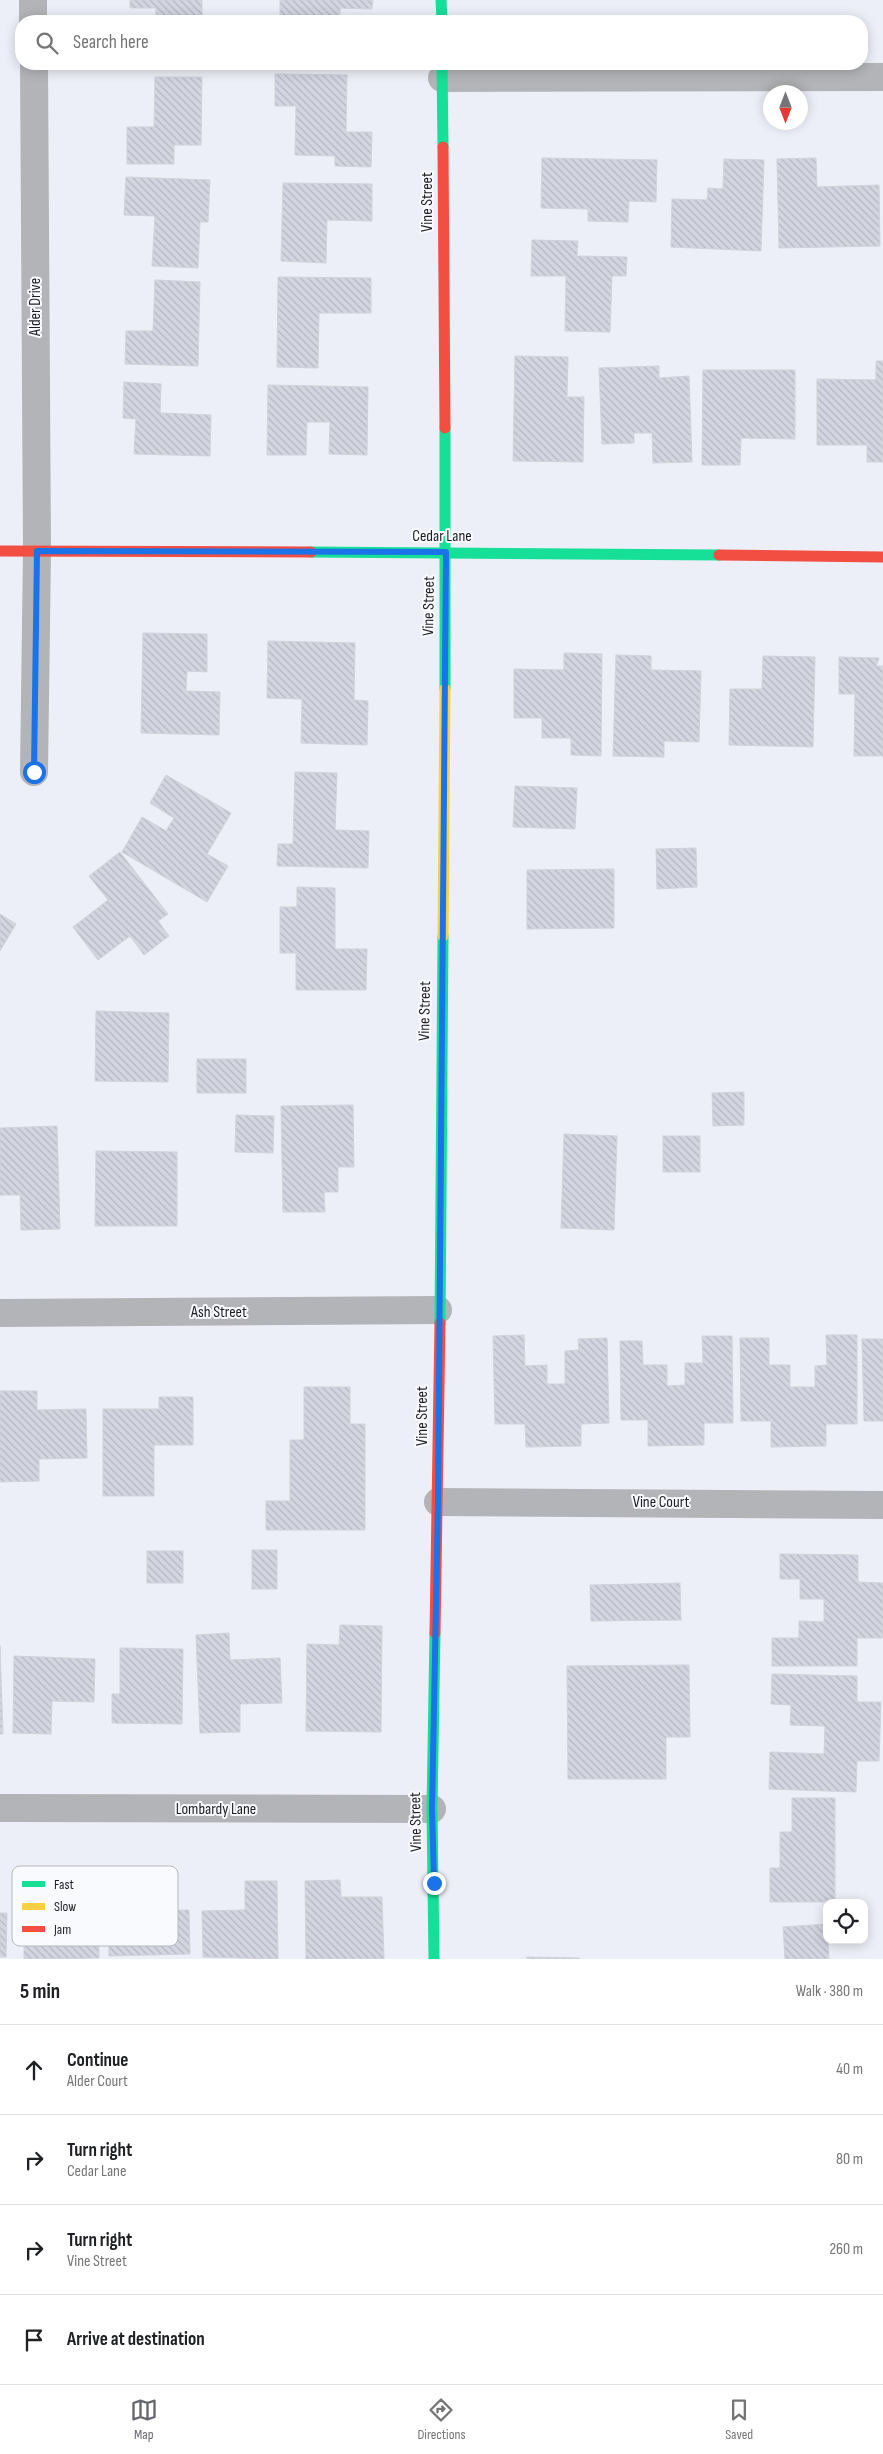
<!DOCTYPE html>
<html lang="en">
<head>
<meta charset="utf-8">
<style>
  :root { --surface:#fff; --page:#f2f2f2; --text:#202124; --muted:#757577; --line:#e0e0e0; --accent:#65666e }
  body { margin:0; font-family:"Sofia Sans Condensed",sans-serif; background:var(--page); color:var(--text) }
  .controls { position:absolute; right:15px; bottom:15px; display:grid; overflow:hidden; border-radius:10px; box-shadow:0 2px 12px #0003 }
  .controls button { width:45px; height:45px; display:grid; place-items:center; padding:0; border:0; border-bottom:1px solid var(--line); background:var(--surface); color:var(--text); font:25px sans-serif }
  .compass { position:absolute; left:763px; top:85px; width:45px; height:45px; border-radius:50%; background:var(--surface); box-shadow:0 2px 12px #0003; rotate:180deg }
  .stop { position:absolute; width:15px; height:15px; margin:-11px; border:4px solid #1a73e8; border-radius:50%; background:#fff }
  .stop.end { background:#1a73e8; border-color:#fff; box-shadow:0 1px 5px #0008 }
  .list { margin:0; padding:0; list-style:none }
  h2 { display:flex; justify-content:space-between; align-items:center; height:65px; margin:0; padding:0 20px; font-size:21px }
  h2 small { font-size:16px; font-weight:400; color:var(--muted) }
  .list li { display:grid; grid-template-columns:32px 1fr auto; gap:15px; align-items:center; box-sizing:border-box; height:90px; padding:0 20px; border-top:1px solid var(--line) }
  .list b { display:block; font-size:19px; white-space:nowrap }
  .list p { margin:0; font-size:16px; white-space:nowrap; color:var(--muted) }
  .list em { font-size:16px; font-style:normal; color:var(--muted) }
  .icon { flex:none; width:28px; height:28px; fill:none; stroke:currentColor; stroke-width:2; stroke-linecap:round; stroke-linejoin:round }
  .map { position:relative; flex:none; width:883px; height:1959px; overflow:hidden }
  .search { position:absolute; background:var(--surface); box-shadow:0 2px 12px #0003; left:15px; right:15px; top:15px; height:55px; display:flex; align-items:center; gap:12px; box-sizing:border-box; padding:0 18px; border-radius:20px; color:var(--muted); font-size:19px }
  .sheet { height:425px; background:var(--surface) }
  nav { display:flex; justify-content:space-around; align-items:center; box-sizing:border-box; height:70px; border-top:1px solid var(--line); background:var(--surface); font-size:14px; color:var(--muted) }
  nav a { display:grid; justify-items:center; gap:2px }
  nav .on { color:var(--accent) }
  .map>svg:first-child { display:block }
  .building { fill:url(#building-back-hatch); stroke:#d1d2da }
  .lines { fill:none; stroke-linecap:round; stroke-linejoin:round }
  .street { stroke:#b3b4b7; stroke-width:28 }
  .fast { stroke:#16e098; stroke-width:11 }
  .slow { stroke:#ffcf43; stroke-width:11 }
  .jam { stroke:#f24e42; stroke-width:11 }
  .route { stroke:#1a73e8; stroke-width:6 }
  .labels { text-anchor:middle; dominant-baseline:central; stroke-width:4; stroke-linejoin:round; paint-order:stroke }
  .street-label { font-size:16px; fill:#1c1d23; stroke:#f9fafd }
  .key { fill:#f9fafd; stroke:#b7b8bc; stroke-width:1 }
  .key-label { font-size:14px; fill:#1c1d23 }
</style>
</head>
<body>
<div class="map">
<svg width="883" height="1959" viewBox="0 0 883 1959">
  <defs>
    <pattern id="building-back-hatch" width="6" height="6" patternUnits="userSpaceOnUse" patternTransform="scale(1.25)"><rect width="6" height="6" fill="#d3d5e1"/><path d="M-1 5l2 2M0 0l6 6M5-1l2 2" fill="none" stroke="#b5b6c1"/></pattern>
  </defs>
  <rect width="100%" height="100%" fill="#edeff8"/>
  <g class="building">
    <polygon points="130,0 202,0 202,21 156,21 156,8 130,8"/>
    <polygon points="280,0 373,0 372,9 340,8 340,21 280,21"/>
    <polygon points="275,74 347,75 346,132 372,132 371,167 335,166 335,156 295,155 296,106 275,106"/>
    <polygon points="155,77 202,77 201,145 174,145 174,164 127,164 127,127 154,127"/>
    <polygon points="542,158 657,160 656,202 629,201 628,222 588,221 588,209 541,208"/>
    <polygon points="816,158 817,187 879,185 880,246 779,248 777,159"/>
    <polygon points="724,159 764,160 761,251 671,247 672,199 707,200 708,188 723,189"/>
    <polygon points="126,177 210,180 208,222 200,222 198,268 152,266 155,216 124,215"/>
    <polygon points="283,183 372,184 372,221 327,220 326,263 281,261"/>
    <polygon points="532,240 578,241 577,256 627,257 626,276 612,276 610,332 565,331 566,276 531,276"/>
    <polygon points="278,277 371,278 371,313 319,313 318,368 277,367"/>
    <polygon points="155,280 200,282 198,366 125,364 126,331 153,331"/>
    <polygon points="515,356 568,357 567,397 584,397 583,462 513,461"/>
    <polygon points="876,361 883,361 883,462 867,462 867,445 817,445 817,379 876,380"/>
    <polygon points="659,366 659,378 689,376 692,462 653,463 652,433 634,433 634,443 602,444 599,368"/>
    <polygon points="703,370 795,370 795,439 741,438 740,465 702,465"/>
    <polygon points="124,382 161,384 160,413 211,415 210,456 134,454 136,419 123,418"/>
    <polygon points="268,385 368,387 367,455 329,454 330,422 307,422 306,455 267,455"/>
    <polygon points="143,633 207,634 207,672 187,671 186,691 220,692 219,735 141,733"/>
    <polygon points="268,641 355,643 354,700 368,701 367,745 301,743 302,699 267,698"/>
    <polygon points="564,653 602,654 601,756 571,755 571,738 542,738 542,718 514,718 514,669 564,670"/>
    <polygon points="616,655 651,656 651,670 701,671 699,742 664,741 664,757 613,756"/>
    <polygon points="763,656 815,657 813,747 729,745 730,689 762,689"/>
    <polygon points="839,657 879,658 876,666 883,666 883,756 854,756 855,694 839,694"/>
    <polygon points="295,772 337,773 335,830 369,831 368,868 277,866 278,844 293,844"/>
    <polygon points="166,775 231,813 207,854 228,866 207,902 122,852 142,817 166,831 174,818 150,803"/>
    <polygon points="515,786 577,788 575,829 513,827"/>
    <polygon points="696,848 697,887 657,889 656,849"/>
    <polygon points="120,852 168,914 158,921 169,936 144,955 130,936 98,960 73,927 108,900 89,876"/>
    <polygon points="614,869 614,928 527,929 527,870"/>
    <polygon points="297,887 335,888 335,949 367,949 366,990 296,990 296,953 280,953 280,907 297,907"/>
    <polygon points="0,914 16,924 0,951"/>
    <polygon points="96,1011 169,1013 168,1082 95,1081"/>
    <rect x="197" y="1059" width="49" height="34"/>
    <polygon points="744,1092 744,1125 713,1126 712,1093"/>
    <polygon points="353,1105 354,1167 338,1167 338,1192 324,1192 325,1212 283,1212 281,1106"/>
    <polygon points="236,1115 274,1116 273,1153 235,1152"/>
    <polygon points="57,1126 60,1229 21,1230 20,1195 0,1195 0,1128"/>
    <polygon points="564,1134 617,1136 614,1230 561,1228"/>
    <rect x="663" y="1136" width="37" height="36"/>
    <polygon points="96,1151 177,1152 177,1226 95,1226"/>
    <polygon points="524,1335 525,1366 547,1365 547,1384 565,1384 565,1351 579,1350 578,1339 607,1338 609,1423 581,1424 581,1446 526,1447 525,1424 495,1424 493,1336"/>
    <polygon points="826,1335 857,1335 857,1424 826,1424 826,1446 771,1447 771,1421 741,1421 740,1338 769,1338 769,1365 790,1365 790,1387 815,1387 815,1366 827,1365"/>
    <polygon points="702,1336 732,1336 733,1423 704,1423 704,1445 648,1446 648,1420 621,1420 620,1341 642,1341 643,1365 667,1365 667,1386 685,1385 685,1363 703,1363"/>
    <polygon points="862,1339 883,1339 883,1421 864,1421"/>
    <polygon points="304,1387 350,1387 350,1424 365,1424 365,1530 266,1530 266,1501 290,1501 290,1440 304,1440"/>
    <polygon points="0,1391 37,1391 37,1410 86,1409 87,1458 39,1459 39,1481 0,1482"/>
    <polygon points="159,1397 193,1397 193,1445 154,1445 154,1496 103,1496 103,1409 159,1409"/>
    <rect x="252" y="1550" width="25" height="39"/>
    <rect x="147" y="1551" width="36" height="32"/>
    <polygon points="780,1554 858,1555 858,1582 883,1583 883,1638 857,1638 857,1666 772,1666 772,1638 799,1638 799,1621 824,1622 824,1599 800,1599 800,1579 780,1579"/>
    <polygon points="680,1583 681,1620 591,1621 590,1585"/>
    <polygon points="340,1625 382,1626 381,1732 306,1731 307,1644 339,1645"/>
    <polygon points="229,1633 230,1660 280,1658 282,1703 240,1704 240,1732 200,1733 196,1635"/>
    <polygon points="0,1645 3,1734 0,1734"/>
    <polygon points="120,1648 183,1649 182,1724 112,1723 112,1694 120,1694"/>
    <polygon points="14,1656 95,1659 94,1702 52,1701 51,1734 13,1733"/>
    <polygon points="689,1665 690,1737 666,1737 666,1779 568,1779 567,1666"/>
    <polygon points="772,1674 857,1676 857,1702 881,1702 879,1761 857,1761 856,1792 769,1789 770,1752 824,1754 825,1726 790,1725 791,1705 771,1704"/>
    <polygon points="792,1798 835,1798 835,1902 770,1902 770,1868 780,1868 780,1832 792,1832"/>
    <polygon points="340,1880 341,1897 382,1897 384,1959 306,1959 305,1881"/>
    <polygon points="245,1881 277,1881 278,1959 203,1957 202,1911 245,1910"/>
    <polygon points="142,1882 142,1911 189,1910 190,1954 109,1956 108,1883"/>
    <polygon points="13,1883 52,1883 52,1911 98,1911 99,1958 24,1959 24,1918 14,1918"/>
    <polygon points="0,1913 7,1913 6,1957 0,1957"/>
    <polygon points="827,1924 829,1959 785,1959 783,1927"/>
    <polygon points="527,1957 579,1958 579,1959 527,1959"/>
  </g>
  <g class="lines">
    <g class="street">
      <polyline points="33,0 33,21"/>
      <polyline points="34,64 37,551 34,772"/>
      <polyline points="442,78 883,77"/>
      <polyline points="0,1313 438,1310"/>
      <polyline points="438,1502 883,1505"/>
      <polyline points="0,1808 432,1809"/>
    </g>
    <g class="fast">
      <polyline points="441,0 442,21"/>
      <polyline points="442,64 443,147"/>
      <polyline points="311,552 719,555"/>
      <polyline points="445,689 445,428"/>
      <polyline points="440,1323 443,936"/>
      <polyline points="434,1959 432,1809 435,1633"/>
    </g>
    <polyline class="slow" points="443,936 445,689"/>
    <g class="jam">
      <polyline points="443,147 445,428"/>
      <polyline points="0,551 311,552"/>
      <polyline points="719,555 883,557"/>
      <polyline points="435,1633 440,1323"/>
    </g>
  </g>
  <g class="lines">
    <polyline class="route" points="34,772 37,551 446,552 438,1502 432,1809 434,1883"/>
  </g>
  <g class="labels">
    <g class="street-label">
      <text transform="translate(427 202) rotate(-90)">Vine Street</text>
      <text transform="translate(35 307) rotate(-90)">Alder Drive</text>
      <text x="442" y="536">Cedar Lane</text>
      <text transform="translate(429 606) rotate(-89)">Vine Street</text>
      <text transform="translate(425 1011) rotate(-89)">Vine Street</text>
      <text x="219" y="1312">Ash Street</text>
      <text transform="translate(422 1416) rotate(-90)">Vine Street</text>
      <text x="661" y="1502">Vine Court</text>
      <text x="216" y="1809">Lombardy Lane</text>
      <text transform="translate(416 1822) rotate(-91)">Vine Street</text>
    </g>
  </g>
  <rect x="12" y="1866" width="166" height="80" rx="8" class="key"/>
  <rect x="22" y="1881" width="23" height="6" fill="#16e098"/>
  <rect x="22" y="1903" width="23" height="7" fill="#ffcf43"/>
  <rect x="22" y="1926" width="23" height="6" fill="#f24e42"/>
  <g class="key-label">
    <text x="54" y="1889">Fast</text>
    <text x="54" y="1911">Slow</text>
    <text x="54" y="1934">Jam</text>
  </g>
</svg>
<div class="controls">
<button><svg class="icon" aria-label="locate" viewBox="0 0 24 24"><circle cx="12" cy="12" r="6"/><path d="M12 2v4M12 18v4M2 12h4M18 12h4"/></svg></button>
</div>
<svg class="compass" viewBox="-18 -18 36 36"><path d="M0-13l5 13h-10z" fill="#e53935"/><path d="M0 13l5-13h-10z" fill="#757577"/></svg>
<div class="stop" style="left:34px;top:772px"></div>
<div class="stop end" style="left:434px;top:1883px"></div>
<div class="search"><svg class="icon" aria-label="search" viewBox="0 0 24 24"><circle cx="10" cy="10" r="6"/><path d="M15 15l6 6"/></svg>Search here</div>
</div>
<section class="sheet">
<h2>5 min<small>Walk · 380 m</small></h2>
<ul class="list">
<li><svg class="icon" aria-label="ahead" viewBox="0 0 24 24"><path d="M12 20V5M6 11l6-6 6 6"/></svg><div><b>Continue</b><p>Alder Court</p></div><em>40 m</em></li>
<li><svg class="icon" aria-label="right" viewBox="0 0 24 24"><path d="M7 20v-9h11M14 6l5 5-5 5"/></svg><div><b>Turn right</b><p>Cedar Lane</p></div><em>80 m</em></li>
<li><svg class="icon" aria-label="right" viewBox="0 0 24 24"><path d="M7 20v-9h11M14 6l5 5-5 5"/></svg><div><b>Turn right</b><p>Vine Street</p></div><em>260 m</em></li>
<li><svg class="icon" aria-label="arrive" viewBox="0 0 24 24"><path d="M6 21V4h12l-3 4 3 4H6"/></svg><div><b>Arrive at destination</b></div></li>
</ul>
</section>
<nav>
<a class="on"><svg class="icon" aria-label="map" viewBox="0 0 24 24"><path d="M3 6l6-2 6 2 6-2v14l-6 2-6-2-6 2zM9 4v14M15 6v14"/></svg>Map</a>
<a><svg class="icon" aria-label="directions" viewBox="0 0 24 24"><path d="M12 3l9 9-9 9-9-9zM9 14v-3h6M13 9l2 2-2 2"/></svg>Directions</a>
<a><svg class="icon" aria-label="saved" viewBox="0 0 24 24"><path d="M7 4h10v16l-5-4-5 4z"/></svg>Saved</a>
</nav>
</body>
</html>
